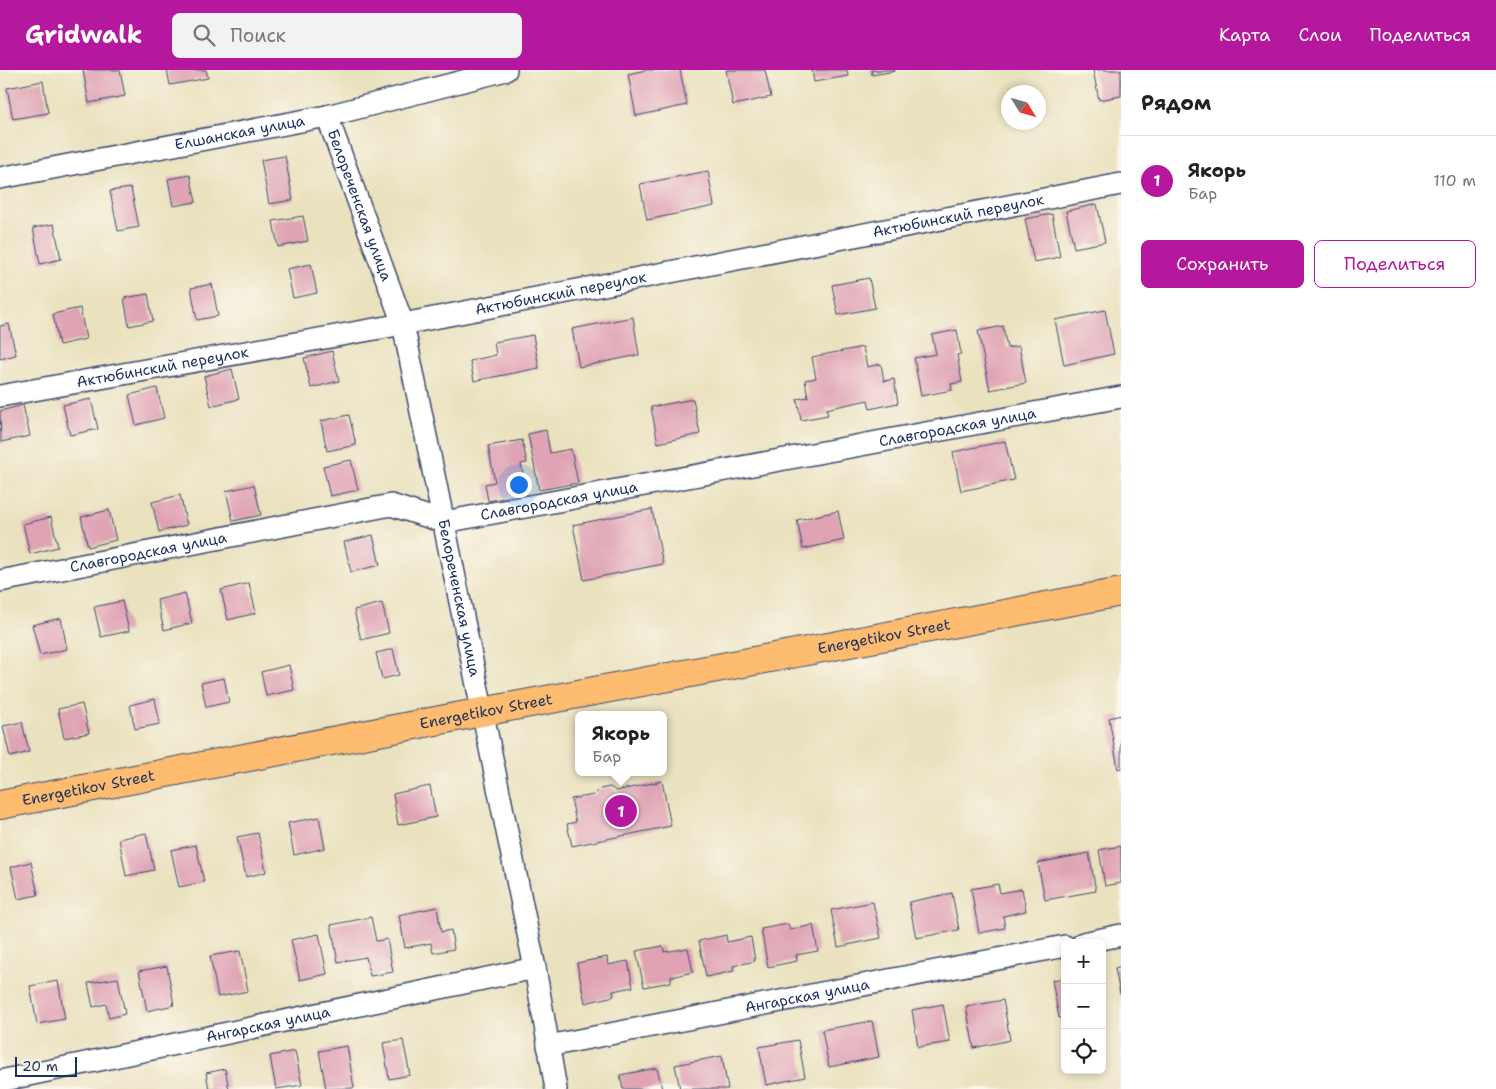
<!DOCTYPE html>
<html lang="ru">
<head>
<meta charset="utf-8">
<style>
  :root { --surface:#fff; --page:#f2f2f2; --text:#222; --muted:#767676; --line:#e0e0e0; --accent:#b5179e }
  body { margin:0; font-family:"Shantell Sans",sans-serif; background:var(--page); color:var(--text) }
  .controls { position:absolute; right:15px; bottom:15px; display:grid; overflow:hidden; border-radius:8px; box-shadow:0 2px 8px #0003 }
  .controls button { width:45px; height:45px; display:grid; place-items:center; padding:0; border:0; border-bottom:1px solid var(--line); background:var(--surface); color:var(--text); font:25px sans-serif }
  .compass { position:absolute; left:1001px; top:15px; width:45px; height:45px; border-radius:50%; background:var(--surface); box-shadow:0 2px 8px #0003; rotate:127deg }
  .scale { position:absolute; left:15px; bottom:12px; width:62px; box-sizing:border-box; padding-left:5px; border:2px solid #1b2f5e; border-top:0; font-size:14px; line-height:18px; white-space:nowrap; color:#1b2f5e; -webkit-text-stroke:4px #fbf7ec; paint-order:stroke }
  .you { position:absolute; left:518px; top:414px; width:18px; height:18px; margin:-12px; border:4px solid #fff; border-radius:50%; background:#1a73e8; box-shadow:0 0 0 8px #1a73e833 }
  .badge { display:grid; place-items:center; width:32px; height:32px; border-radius:50%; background:var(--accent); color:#fff; font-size:16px; font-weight:700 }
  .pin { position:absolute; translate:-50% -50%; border:2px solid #fff; box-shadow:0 1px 5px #0006 }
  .popup { position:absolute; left:575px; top:641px; width:92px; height:65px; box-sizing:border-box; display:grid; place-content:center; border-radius:8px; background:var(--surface); filter:drop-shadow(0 1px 4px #0005); font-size:16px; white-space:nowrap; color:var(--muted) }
  .popup b { font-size:19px; color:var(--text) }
  .popup::after { content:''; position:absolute; left:50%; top:100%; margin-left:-10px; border:10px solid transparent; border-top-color:var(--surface) }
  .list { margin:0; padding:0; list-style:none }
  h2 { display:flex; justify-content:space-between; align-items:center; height:65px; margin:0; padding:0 20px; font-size:21px }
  h2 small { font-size:16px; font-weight:400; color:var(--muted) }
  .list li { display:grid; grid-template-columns:32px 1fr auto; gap:15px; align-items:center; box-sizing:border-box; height:90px; padding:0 20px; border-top:1px solid var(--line) }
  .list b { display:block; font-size:19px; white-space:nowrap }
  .list p { margin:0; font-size:16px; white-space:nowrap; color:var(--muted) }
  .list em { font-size:16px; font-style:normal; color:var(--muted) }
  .actions { display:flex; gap:10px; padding:15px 20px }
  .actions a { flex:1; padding:11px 0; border:1px solid var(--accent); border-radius:8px; text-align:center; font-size:18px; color:var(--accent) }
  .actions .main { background:var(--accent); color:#fff }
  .icon { flex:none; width:28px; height:28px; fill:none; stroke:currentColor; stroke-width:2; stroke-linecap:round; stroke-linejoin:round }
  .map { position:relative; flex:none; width:1121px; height:1019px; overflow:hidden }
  header { display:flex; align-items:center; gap:30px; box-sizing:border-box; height:70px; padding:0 25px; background:var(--accent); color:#fff }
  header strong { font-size:24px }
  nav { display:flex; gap:28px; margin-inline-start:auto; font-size:18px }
  .search { width:350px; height:45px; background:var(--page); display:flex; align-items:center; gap:12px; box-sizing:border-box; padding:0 18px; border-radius:8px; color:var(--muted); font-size:19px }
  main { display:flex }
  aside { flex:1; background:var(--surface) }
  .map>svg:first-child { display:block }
  .building { fill:#dfa3b4 }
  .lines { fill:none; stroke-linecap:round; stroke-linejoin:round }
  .minor-casing { stroke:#3a4a6c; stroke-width:24 }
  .major-casing { stroke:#3a4a6c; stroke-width:30 }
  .minor { stroke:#fff; stroke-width:21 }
  .major { stroke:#fdbc6f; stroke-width:28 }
  .labels { text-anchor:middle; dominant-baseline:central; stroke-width:4.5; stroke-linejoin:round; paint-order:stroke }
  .street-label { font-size:15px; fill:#1b2f5e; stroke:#fbf7ec }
</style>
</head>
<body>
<header>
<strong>Gridwalk</strong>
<div class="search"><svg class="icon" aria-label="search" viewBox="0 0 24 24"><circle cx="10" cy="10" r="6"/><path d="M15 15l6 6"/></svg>Поиск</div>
<nav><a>Карта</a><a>Слои</a><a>Поделиться</a></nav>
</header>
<main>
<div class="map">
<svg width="1121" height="1019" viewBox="0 0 1121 1019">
  <rect width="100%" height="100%" fill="#fbf7ec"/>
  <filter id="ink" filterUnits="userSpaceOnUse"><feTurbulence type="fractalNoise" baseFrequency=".02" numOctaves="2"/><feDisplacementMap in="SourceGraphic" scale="10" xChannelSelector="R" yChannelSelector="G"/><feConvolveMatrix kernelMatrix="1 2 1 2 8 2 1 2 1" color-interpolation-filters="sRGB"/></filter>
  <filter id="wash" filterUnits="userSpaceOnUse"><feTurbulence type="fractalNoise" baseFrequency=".0096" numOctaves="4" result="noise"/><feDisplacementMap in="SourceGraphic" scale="20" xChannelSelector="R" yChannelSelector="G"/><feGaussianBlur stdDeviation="1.12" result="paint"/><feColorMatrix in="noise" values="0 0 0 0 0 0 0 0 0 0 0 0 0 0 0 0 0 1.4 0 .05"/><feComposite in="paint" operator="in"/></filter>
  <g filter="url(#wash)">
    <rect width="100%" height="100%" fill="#eae1be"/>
    <g id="blocks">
      <g class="building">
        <polygon points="83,0 120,0 125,26 89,33"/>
        <polygon points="167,0 206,0 208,8 170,15"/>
        <polygon points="646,0 680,0 687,35 636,46 628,4"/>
        <polygon points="726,0 765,0 771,27 733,35"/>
        <polygon points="812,0 847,0 848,6 814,12"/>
        <polygon points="871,0 895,0 895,1 872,5"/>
        <polygon points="1093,0 1121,0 1121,26 1099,30"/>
        <polygon points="43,11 48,43 13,49 7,18"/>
        <polygon points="285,86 293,130 269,134 261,90"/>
        <polygon points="708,101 714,136 647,150 640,114"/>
        <polygon points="190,105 196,132 173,136 168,109"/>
        <polygon points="131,118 139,157 118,161 110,121"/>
        <polygon points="1097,134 1105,172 1074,178 1066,141"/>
        <polygon points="1052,144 1060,187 1034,192 1025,149"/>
        <polygon points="303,146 308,171 278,177 273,151"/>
        <polygon points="54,154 61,189 40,194 33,158"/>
        <polygon points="311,194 317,223 293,228 287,199"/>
        <polygon points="869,208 875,238 838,245 832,215"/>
        <polygon points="212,214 218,246 197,250 191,218"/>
        <polygon points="148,224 153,251 129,256 124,228"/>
        <polygon points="80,238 86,269 59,275 53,244"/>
        <polygon points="1105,240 1114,284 1064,295 1055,250"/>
        <polygon points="633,247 639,285 579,297 572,259"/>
        <polygon points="9,254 16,285 0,289 0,256"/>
        <polygon points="1003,256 1007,278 1019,276 1026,313 990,320 978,261"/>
        <polygon points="957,260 961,284 957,285 962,312 951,314 952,320 921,326 914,288 936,284 932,265"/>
        <polygon points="533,265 539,298 474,311 470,291 496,285 494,272"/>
        <polygon points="863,277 867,297 881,294 884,311 894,309 898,333 870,339 868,330 826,339 828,345 801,350 797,329 808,327 805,310 816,308 812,287"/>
        <polygon points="332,281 339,311 311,318 304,288"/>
        <polygon points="232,299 239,329 211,336 204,306"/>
        <polygon points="157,318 164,348 136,355 129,325"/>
        <polygon points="91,329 98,359 70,365 63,335"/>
        <polygon points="693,329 700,364 658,373 651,337"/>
        <polygon points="23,335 30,366 1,372 0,341"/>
        <polygon points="349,345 356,375 327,381 321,351"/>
        <polygon points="546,360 550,383 571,379 578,413 539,420 528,364"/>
        <polygon points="522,370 527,393 521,394 527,423 488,431 485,414 495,412 488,376"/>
        <polygon points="1005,371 1014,410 961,421 953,382"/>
        <polygon points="351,390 358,420 330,426 323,396"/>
        <polygon points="254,415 261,445 233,451 226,421"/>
        <polygon points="180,425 187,455 159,462 152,432"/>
        <polygon points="652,439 663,494 584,510 573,455"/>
        <polygon points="109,440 116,470 88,477 81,447"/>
        <polygon points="838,441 844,470 803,479 797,450"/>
        <polygon points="51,447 58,477 30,484 23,454"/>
        <polygon points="373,465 380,495 351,502 344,472"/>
        <polygon points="249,513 256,543 228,550 221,520"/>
        <polygon points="185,523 192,553 164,560 157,530"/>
        <polygon points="122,531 129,561 101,567 94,537"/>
        <polygon points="382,533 389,563 361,570 354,540"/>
        <polygon points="61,548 67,579 40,585 32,555"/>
        <polygon points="393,579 399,605 382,609 376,583"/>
        <polygon points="289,595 294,620 266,626 261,602"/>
        <polygon points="224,608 229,632 206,637 201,613"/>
        <polygon points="155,629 160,654 135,659 130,635"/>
        <polygon points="82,634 89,663 64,668 58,639"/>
        <polygon points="1121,645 1121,698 1118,699 1109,648"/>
        <polygon points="22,652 29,682 10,687 3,656"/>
        <polygon points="662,711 671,756 572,776 567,754 576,752 571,729 594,725 600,719 610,717 616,721"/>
        <polygon points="430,716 436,747 398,755 393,724"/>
        <polygon points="319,747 325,778 294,785 288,753"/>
        <polygon points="146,763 154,800 126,806 119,769"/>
        <polygon points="258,763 266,802 246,807 237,767"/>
        <polygon points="196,775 204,812 179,817 171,780"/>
        <polygon points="1121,776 1121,813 1105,816 1099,780"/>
        <polygon points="1089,783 1096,821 1045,830 1038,793"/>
        <polygon points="31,792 38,825 18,829 11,797"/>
        <polygon points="998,814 1000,823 1022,819 1026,841 1003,846 1005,858 979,863 971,819"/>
        <polygon points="952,823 959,860 916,868 909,832"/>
        <polygon points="873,832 881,868 838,877 831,840"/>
        <polygon points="437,837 441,862 451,860 454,879 433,883 431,873 405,878 399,845"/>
        <polygon points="371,847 376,871 387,869 393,902 370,906 366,887 338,892 331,855"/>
        <polygon points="788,854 790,860 813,855 818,881 796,885 797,891 768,897 761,859"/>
        <polygon points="319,864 327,904 300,910 291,870"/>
        <polygon points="726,865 727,872 751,867 755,891 733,896 734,901 706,907 699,871"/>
        <polygon points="663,876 664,882 688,878 693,902 671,907 671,912 644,917 636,881"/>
        <polygon points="240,881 248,921 218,927 210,886"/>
        <polygon points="607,887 608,895 628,891 633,917 613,921 614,926 585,933 577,893"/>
        <polygon points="167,896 174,935 147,941 139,901"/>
        <polygon points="1121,896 1121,924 1120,924 1115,898"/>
        <polygon points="118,908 125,944 109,948 106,934 93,937 88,913"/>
        <polygon points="1065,908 1065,947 1059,948 1052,910"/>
        <polygon points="58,911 65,949 37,954 30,916"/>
        <polygon points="1003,930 1010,970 974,978 966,937"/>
        <polygon points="943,934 950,972 918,977 912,940"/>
        <polygon points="872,951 879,987 829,997 822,960"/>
        <polygon points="403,970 410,1005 389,1009 383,973"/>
        <polygon points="798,970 805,1007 766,1015 759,977"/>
        <polygon points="347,976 354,1018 326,1019 319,981"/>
        <polygon points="295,981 302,1015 276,1019 270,986"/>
        <polygon points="722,986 728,1019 680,1019 675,995"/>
        <polygon points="657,998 662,1019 623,1019 620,1005"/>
        <polygon points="225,999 229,1019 209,1019 206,1003"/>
      </g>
    </g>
  </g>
  <g filter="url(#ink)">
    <use href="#blocks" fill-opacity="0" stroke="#3a4a6c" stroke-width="1"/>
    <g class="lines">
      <g class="minor-casing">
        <g id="minor">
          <path id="s1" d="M327,46l76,208 132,644 21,121"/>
          <path id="s2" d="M0,108l327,-62 179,-46"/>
          <path id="s3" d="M0,326l403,-72 718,-140"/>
          <path id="s4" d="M0,511l391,-76 53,17 677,-125"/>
          <polyline points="1083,873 1121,865"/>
          <path id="s5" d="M548,976l517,-100"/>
          <path id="s6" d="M0,1011l535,-113"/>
        </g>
      </g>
      <g class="major-casing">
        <g id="major">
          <path id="s7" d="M0,735l482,-93 639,-120"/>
        </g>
      </g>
      <use href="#minor" class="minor"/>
      <use href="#major" class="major"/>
    </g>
  </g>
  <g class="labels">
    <g class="street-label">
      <text stroke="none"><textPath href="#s2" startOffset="244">Елшанская улица</textPath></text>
      <text stroke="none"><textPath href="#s1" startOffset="95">Белореченская улица</textPath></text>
      <text stroke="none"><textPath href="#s3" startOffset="975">Актюбинский переулок</textPath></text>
      <text stroke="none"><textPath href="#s3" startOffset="570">Актюбинский переулок</textPath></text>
      <text stroke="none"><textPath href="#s3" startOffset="165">Актюбинский переулок</textPath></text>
      <text stroke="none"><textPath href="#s4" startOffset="976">Славгородская улица</textPath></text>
      <text stroke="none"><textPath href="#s4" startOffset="571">Славгородская улица</textPath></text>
      <text stroke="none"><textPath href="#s4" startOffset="151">Славгородская улица</textPath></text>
      <text stroke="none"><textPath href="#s1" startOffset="501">Белореченская улица</textPath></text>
      <text stroke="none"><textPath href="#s7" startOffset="900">Energetikov Street</textPath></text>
      <text stroke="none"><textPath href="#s7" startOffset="495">Energetikov Street</textPath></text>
      <text stroke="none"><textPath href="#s7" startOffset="90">Energetikov Street</textPath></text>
      <text stroke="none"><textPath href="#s5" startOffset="264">Ангарская улица</textPath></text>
      <text stroke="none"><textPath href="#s6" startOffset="274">Ангарская улица</textPath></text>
    </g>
  </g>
</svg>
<div class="controls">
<button>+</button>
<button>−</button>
<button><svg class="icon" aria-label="locate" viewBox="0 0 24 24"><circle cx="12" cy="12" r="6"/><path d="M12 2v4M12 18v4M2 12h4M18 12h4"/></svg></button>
</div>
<svg class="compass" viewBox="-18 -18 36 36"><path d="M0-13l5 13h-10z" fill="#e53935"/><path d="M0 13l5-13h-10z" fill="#767676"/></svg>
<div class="scale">20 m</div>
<div class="you"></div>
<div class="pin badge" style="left:621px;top:741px">1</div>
<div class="popup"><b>Якорь</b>Бар</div>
</div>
<aside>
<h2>Рядом<small></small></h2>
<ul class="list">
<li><span class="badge">1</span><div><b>Якорь</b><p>Бар</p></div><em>110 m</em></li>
</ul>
<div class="actions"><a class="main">Сохранить</a><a>Поделиться</a></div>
</aside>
</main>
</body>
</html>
